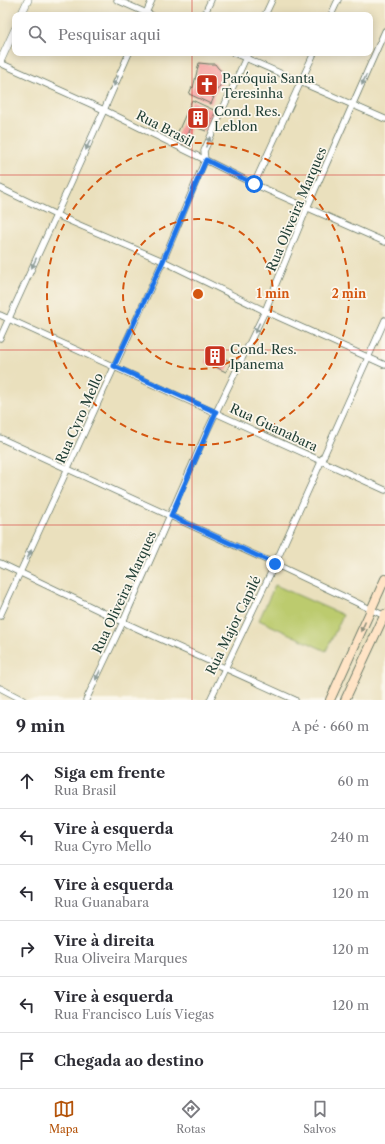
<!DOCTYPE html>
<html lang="pt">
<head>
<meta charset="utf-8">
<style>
  :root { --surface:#fff; --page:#f2f2f3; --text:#2b2b33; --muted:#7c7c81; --line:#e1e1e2; --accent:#b45309 }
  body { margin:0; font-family:"Libre Caslon Text",serif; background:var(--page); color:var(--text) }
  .stop { position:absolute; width:12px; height:12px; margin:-9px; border:3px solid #1a73e8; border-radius:50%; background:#fff }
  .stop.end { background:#1a73e8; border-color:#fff; box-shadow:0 1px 4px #0008 }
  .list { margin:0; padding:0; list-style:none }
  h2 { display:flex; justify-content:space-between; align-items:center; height:52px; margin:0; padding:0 16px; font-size:17px }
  h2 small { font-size:13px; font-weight:400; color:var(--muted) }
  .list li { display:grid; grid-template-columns:26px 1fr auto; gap:12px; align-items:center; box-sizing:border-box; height:56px; padding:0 16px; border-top:1px solid var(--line) }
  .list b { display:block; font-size:15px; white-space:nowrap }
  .list p { margin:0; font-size:13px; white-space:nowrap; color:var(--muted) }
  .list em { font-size:13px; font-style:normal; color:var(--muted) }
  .icon { flex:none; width:22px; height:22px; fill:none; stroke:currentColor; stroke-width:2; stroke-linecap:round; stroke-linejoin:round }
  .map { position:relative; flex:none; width:385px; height:700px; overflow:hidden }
  .search { position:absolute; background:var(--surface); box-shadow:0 2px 10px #0003; left:12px; right:12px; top:12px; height:44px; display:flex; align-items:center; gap:10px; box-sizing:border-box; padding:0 14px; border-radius:8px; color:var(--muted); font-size:15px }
  .sheet { height:388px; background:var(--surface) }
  nav { display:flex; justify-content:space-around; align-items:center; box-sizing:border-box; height:56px; border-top:1px solid var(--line); background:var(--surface); font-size:11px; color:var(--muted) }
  nav a { display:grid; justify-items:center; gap:2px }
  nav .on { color:var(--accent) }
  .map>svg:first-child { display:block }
  .green { fill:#bccb6e; stroke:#6e8451 }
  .building { fill:#f49999 }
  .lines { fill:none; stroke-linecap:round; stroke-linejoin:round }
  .minor-casing { stroke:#667664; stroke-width:7 }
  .tertiary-casing { stroke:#667664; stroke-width:8 }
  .secondary-casing { stroke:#667664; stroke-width:10 }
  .minor { stroke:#fff; stroke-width:5.5 }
  .tertiary { stroke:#fff; stroke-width:7 }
  .secondary { stroke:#ffe4c6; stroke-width:8 }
  .oneway { fill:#8f9e9a }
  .oneway2 { fill:#8f907d }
  .route { stroke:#1a73e8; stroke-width:5 }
  .grid { fill:none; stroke:#d62828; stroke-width:1; stroke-opacity:0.55 }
  .ring { fill:none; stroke:#d45610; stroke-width:2; stroke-dasharray:7 5 }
  .labels { text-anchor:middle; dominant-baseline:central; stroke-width:3.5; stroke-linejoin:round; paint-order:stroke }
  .poi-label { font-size:13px; fill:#1f3d34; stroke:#fbf7ec; text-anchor:start }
  .street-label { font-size:13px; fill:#1f3d34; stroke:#fbf7ec }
  .centre { fill:#d45610; stroke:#fbf7ec; stroke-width:2 }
  .ring-label { font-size:12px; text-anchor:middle; font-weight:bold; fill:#d45610; stroke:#fbf7ec; stroke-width:3.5; stroke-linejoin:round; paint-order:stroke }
</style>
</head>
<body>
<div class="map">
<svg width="385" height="700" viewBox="0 0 385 700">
  <rect width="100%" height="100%" fill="#fbf7ec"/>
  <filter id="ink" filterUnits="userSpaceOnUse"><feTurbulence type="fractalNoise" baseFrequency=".025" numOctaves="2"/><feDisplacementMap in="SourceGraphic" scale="8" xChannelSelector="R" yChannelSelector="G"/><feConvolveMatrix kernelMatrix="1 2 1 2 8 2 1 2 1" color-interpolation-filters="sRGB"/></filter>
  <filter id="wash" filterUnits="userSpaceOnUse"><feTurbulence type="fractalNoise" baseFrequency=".012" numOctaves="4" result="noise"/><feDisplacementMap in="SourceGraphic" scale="16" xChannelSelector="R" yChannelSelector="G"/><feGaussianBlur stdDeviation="0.9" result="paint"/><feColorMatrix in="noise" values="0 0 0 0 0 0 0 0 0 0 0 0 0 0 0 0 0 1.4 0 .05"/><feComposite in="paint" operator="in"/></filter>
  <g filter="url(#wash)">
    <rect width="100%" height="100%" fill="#eae0bd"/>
    <polygon class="green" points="275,585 343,615 326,651 259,620"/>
    <g id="blocks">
      <g class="building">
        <polygon points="199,63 209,64 215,64 218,68 227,76 212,97 214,97 211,104 189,94 192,87 193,88"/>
        <polygon points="192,100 216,111 206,131 192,126 181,148 173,143"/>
        <polygon points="211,350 231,362 226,372 205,362"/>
      </g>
    </g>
  </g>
  <g filter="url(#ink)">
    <use href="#blocks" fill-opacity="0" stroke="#667664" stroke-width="1"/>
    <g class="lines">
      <g class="minor-casing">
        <g id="minor">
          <polyline points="117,0 151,15"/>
          <polyline points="145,15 152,0"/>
          <polyline points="204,15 211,0"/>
          <polyline points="265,15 272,0"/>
          <polyline points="331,15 338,0"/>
          <polyline points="234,53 385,119"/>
          <polyline points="0,63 104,110 254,184 385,242"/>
          <polyline points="254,184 314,53"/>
          <polyline points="0,188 56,215 163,261 265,311 385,365"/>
          <polyline points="0,315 385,490"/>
          <polyline points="0,338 104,110 129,53"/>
          <polyline points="0,438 275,564 385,616"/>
          <polyline points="0,563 123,622 295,700"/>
          <polyline points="0,616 163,261 205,160 204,151 248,53"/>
          <polyline points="0,688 23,700"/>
          <polyline points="86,700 123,622 207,431 265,311 307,208 385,31"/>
          <polyline points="210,700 275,564 385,320"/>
        </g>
      </g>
      <g class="tertiary-casing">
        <g id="tertiary">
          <polyline points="21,15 28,0"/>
          <polyline points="0,62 15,29"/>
        </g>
      </g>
      <g class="secondary-casing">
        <g id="secondary">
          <polyline points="330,700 385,579"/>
          <polyline points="345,700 385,614"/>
        </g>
      </g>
      <use href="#minor" class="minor"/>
      <use href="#tertiary" class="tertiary"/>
      <use href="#secondary" class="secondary"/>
    </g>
    <defs><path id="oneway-solid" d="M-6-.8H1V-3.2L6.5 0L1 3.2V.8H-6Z"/></defs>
    <g class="oneway">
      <use href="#oneway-solid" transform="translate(364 80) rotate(114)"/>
      <use href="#oneway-solid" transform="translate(116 81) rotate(113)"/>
      <use href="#oneway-solid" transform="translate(208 142) rotate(-66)"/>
      <use href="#oneway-solid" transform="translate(88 145) rotate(114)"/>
      <use href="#oneway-solid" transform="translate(34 263) rotate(115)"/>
      <use href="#oneway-solid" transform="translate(257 328) rotate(116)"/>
      <use href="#oneway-solid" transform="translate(29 555) rotate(-65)"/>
      <use href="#oneway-solid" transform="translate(98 675) rotate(116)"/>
    </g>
    <use class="oneway2" href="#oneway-solid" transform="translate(363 627) rotate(114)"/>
  </g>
  <g class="lines" filter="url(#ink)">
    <polyline class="route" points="254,184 206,160 163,261 114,366 216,412 171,516 275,564"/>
  </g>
  <path class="grid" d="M192,0v15M192,53v647M0,175h385M0,350h385M0,525h385"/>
  <g class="ring">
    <circle cx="198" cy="294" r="75"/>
    <circle cx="198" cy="294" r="151"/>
  </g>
  <defs>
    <g id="church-square" transform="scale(1.15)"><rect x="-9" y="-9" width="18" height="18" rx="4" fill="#c8321e" stroke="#fbf7ec"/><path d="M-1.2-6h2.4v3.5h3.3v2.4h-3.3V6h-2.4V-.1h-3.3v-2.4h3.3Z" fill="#fff"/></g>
    <g id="building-square" transform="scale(1.15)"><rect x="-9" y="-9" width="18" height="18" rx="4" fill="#c8321e" stroke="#fbf7ec"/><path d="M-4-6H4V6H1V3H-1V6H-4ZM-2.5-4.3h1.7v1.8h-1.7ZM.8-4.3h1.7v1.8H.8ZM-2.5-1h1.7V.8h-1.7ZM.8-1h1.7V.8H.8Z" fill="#fff"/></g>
  </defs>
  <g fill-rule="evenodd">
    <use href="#church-square" x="207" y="85"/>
    <use href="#building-square" x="198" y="118"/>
    <use href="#building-square" x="215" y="356"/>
  </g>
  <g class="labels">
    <g class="poi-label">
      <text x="222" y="78">Paróquia Santa<tspan x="222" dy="15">Teresinha</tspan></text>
      <text x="214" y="111">Cond. Res.<tspan x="214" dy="15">Leblon</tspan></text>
      <text x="230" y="349">Cond. Res.<tspan x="230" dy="15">Ipanema</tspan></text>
    </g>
    <g class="street-label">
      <text transform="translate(165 128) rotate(27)">Rua Brasil</text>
      <text transform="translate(296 209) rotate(-67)">Rua Oliveira Marques</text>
      <text transform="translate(79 418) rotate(-66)">Rua Cyro Mello</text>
      <text transform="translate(274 427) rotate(25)">Rua Guanabara</text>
      <text transform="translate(124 592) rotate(-65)">Rua Oliveira Marques</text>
      <text transform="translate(233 625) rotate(-64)">Rua Major Capilé</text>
    </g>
  </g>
  <circle cx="198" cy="294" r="6" class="centre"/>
  <g class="ring-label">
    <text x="273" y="298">1 min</text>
    <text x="349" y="298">2 min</text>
  </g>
</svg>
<div class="stop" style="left:254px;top:184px"></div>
<div class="stop end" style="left:275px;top:564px"></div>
<div class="search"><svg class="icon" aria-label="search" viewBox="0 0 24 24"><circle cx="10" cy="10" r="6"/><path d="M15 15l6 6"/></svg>Pesquisar aqui</div>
</div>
<section class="sheet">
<h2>9 min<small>A pé · 660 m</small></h2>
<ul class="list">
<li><svg class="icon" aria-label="ahead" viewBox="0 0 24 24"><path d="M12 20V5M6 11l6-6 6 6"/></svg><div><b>Siga em frente</b><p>Rua Brasil</p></div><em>60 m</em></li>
<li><svg class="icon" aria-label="left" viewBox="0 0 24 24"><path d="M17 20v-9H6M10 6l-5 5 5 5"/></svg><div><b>Vire à esquerda</b><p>Rua Cyro Mello</p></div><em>240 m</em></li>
<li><svg class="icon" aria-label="left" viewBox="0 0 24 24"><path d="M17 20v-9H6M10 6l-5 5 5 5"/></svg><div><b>Vire à esquerda</b><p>Rua Guanabara</p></div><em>120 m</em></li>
<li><svg class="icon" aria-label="right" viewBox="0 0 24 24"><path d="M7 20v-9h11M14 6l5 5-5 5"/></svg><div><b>Vire à direita</b><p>Rua Oliveira Marques</p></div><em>120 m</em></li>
<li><svg class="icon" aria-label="left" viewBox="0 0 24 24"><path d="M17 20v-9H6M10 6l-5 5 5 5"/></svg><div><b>Vire à esquerda</b><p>Rua Francisco Luís Viegas</p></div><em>120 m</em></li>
<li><svg class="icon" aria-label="arrive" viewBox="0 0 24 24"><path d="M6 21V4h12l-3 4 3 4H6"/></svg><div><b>Chegada ao destino</b></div></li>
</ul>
</section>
<nav>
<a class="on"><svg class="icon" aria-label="map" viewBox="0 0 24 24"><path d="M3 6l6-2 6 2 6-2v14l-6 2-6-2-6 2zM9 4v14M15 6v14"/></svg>Mapa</a>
<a><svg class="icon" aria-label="directions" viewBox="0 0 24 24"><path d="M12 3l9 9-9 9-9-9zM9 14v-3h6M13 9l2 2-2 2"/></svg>Rotas</a>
<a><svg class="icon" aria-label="saved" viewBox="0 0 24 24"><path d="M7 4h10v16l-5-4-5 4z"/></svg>Salvos</a>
</nav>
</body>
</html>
